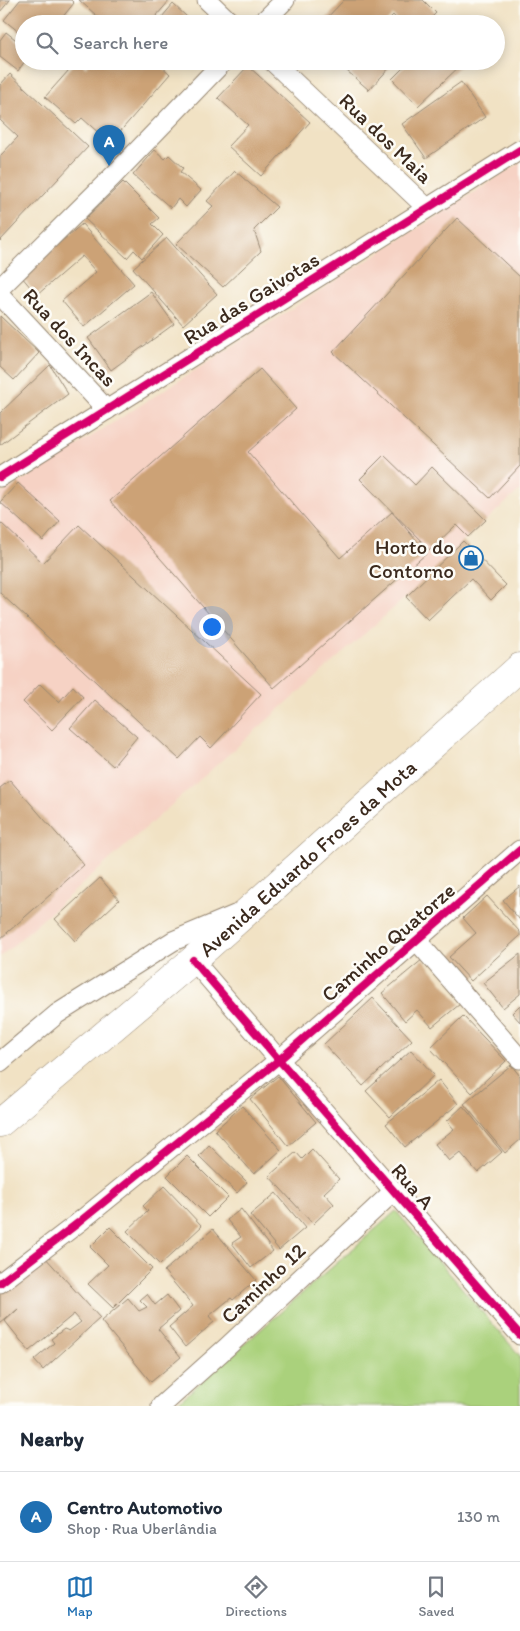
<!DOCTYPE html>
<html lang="en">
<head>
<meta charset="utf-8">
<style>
  :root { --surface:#fff; --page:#f2f2f3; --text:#1f2937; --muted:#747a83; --line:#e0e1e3; --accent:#1f6fb2 }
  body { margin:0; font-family:Itim,sans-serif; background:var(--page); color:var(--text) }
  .you { position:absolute; left:211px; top:626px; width:18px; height:18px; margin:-12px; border:4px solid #fff; border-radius:50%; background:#1a73e8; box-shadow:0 0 0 8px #1a73e833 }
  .badge { display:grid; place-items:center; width:32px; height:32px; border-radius:50%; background:var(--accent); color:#fff; font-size:16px; font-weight:700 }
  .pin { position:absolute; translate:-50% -41px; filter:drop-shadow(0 1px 2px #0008) }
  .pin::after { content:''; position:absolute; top:26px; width:18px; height:15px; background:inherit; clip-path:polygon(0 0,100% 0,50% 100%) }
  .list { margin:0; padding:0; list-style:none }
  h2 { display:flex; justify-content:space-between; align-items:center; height:65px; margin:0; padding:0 20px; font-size:21px }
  h2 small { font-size:16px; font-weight:400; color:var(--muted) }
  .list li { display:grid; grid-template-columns:32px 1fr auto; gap:15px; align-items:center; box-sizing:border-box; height:90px; padding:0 20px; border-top:1px solid var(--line) }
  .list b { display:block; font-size:19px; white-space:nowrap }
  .list p { margin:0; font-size:16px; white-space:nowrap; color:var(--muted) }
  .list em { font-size:16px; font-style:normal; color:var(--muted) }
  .icon { flex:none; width:28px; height:28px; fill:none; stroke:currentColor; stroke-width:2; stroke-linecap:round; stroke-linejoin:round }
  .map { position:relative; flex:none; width:520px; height:1406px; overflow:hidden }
  .search { position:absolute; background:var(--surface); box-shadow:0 2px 12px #0003; left:15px; right:15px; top:15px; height:55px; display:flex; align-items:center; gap:12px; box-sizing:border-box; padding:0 18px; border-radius:28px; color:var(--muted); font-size:19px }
  .sheet { height:155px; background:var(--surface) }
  nav { display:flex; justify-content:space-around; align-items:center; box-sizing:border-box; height:70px; border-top:1px solid var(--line); background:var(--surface); font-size:14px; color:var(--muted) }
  nav a { display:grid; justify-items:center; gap:2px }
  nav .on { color:var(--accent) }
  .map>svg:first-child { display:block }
  .built { fill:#f6d2c4 }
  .green { fill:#aad17b; stroke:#727e4c }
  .building { fill:#cca276 }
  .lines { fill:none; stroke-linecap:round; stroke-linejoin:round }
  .minor-casing { stroke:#968671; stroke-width:21 }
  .trunk-casing { stroke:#968671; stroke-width:29 }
  .minor { stroke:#fff; stroke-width:19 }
  .trunk { stroke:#fff; stroke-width:28 }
  .cycleway-casing { stroke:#fdfcf7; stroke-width:11 }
  .cycleway { stroke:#d6006c; stroke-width:8 }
  .labels { text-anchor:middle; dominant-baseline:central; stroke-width:5; stroke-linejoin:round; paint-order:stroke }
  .street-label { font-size:21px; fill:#3b2a1e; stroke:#fdfcf7 }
  .poi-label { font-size:21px; fill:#3b2a1e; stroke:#fdfcf7; text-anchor:end }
</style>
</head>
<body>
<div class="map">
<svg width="520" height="1406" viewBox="0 0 520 1406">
  <rect width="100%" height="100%" fill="#fdfcf7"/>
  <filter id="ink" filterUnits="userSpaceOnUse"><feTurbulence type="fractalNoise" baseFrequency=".02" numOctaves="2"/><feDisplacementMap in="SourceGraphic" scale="10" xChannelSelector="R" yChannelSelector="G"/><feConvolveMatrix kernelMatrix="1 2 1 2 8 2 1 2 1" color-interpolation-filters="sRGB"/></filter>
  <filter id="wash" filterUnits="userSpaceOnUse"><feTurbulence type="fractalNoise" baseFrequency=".0096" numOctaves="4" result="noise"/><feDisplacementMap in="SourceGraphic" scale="20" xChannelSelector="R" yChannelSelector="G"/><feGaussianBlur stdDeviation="1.12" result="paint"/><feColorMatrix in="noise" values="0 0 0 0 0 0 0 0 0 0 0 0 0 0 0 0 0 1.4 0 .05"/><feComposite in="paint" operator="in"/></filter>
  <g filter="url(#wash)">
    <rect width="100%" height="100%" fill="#f1e2c4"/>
    <polygon class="built" points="520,163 520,490 463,541 406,597 0,957 0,495"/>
    <polygon class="green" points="396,1211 520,1356 520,1406 174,1406"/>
    <g id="blocks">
      <g class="building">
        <polygon points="0,0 10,0 0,12"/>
        <polygon points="20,0 71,0 74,3 57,24 24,24 24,36 4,20"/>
        <polygon points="79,0 170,0 149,24 104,24 105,23"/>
        <polygon points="344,0 423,0 436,13 425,24 401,24 393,15 384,24 321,24"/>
        <polygon points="173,4 187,17 181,24 156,24"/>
        <polygon points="6,32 24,46 24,61 25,61 18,71 0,57 0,40"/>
        <polygon points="77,61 86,68 92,61 156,61 170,74 110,143 82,118 76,124 45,97"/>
        <polygon points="356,61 392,61 394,63 369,90 347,71"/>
        <polygon points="410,61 465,61 418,106 392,79"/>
        <polygon points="248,66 310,122 261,176 228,146 248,125 218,98"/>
        <polygon points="10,74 88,147 0,241 0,156 18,137 0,120 0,85"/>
        <polygon points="461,82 485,117 426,158 402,124"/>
        <polygon points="155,150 165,159 169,155 183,168 180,172 201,190 186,207 178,199 171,208 133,175"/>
        <polygon points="235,171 277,207 254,230 261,251 223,287 176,244 213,206 207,201"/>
        <polygon points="123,182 159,218 152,224 163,235 142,258 134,250 127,258 85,219"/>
        <polygon points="457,218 520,277 520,466 490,498 333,352"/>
        <polygon points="82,224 134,284 84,327 62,301 96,272 82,256 37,295 21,276"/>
        <polygon points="167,238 217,294 183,325 133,268"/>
        <polygon points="151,292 174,324 111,370 88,338"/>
        <polygon points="0,316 39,353 14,380 0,367"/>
        <polygon points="50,365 68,394 0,445 0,413"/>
        <polygon points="260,369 296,409 248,452 340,558 392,512 427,553 274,688 110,501"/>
        <polygon points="384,455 415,485 432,467 486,520 468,537 456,525 430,550 360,479"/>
        <polygon points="18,483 60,521 43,541 0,502"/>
        <polygon points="0,522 43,563 79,525 261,694 211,748 200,737 179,759 0,593"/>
        <polygon points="463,541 506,585 491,600 471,579 428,620 406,597"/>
        <polygon points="40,684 59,702 73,686 83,697 52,730 23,702"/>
        <polygon points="95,700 137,737 113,766 70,728"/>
        <polygon points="10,780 84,865 0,939 0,788"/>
        <polygon points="100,878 119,900 75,941 55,919"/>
        <polygon points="520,886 520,920 503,900"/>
        <polygon points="487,896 520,932 520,936 471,981 449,957 476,933 463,918"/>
        <polygon points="520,954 520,994 503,1008 483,983"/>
        <polygon points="423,959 460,1004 432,1027 417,1010 405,1021 382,993"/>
        <polygon points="373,998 412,1040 363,1086 324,1044"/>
        <polygon points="520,1005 520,1022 512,1013"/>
        <polygon points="463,1016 506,1061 472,1093 430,1048"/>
        <polygon points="411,1050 434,1075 390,1117 366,1091"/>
        <polygon points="511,1065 520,1076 520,1140 505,1153 464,1104"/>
        <polygon points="278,1076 316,1122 288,1146 250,1099"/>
        <polygon points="439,1080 458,1104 405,1147 386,1124"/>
        <polygon points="242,1106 281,1150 254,1174 215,1130"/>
        <polygon points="463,1106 502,1152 478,1173 460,1152 449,1161 435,1144 454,1129 447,1121"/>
        <polygon points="209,1145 247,1182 237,1193 199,1156"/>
        <polygon points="312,1149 339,1179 324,1193 334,1204 313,1224 269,1176 296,1152 302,1159"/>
        <polygon points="187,1156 228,1197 208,1217 167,1176"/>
        <polygon points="164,1186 202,1226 160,1265 127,1231 148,1211 143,1206"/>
        <polygon points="276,1193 305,1228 279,1250 250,1215"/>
        <polygon points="241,1209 273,1251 251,1268 232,1243 241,1237 227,1220"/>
        <polygon points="110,1227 152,1269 113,1308 88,1284 108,1265 90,1247"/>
        <polygon points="213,1229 256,1280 233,1300 231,1298 209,1316 214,1322 185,1347 169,1327 193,1306 164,1271"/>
        <polygon points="44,1256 100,1318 43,1370 34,1360 54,1343 51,1339 64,1329 69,1331 81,1322 74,1314 29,1351 5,1321 18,1309 0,1324 0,1292"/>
        <polygon points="147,1294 155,1305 167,1295 179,1311 158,1329 181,1357 151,1382 101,1321 128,1298 139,1311 147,1307 140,1300"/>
      </g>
    </g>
  </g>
  <g filter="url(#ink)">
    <use href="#blocks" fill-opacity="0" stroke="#968671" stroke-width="1"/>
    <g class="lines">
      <g class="minor-casing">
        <g id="minor">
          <polyline points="207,0 232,24"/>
          <polyline points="261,24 285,0"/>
          <polyline points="272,61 426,207"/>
          <polyline points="0,288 113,176 224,61"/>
          <polyline points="0,295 107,410"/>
          <polyline points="0,477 520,150"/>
          <polyline points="417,941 520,1059"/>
          <polyline points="193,960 279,1060 520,1335"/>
          <polyline points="0,1062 57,1014 173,941 235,915"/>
          <polyline points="0,1283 78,1223 279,1060 520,850"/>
          <polyline points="161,1406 227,1347 394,1191"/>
        </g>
      </g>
      <g class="trunk-casing">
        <g id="trunk">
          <path id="s1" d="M0,1123l193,-163 327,-293"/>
        </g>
      </g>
      <use href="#minor" class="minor"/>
      <use href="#trunk" class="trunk"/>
      <g class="cycleway-casing">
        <g id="cycleway">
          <polyline points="0,477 520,150"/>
          <polyline points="193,960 279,1060 520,1335"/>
          <polyline points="0,1283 78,1223 279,1060 520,850"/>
        </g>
      </g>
      <use href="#cycleway" class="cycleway"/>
    </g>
  </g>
  <defs>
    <g id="shop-ring" transform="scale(1.25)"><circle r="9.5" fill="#fdfcf7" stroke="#1f6fb2" stroke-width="1.5"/><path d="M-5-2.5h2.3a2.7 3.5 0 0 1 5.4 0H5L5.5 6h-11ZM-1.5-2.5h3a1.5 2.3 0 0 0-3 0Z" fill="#1f6fb2"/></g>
  </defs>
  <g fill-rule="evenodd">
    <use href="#shop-ring" x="471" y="558"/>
  </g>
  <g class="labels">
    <g class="street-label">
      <text transform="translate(386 138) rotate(44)">Rua dos Maia</text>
      <text transform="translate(251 298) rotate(-32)">Rua das Gaivotas</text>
      <text transform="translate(70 337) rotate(47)">Rua dos Incas</text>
      <text stroke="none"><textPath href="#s1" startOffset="406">Avenida Eduardo Froes da Mota</textPath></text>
      <text transform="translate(388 942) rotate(-41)">Caminho Quatorze</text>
      <text transform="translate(413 1186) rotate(49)">Rua A</text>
      <text transform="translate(263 1283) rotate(-43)">Caminho 12</text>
    </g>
    <g class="poi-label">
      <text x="454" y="546">Horto do<tspan x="454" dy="24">Contorno</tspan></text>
    </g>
  </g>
</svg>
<div class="you"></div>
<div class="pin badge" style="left:109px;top:166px">A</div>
<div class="search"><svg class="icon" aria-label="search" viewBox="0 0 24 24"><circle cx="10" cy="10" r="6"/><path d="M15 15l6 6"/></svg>Search here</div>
</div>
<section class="sheet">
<h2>Nearby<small></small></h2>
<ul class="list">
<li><span class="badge">A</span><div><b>Centro Automotivo</b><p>Shop · Rua Uberlândia</p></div><em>130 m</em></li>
</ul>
</section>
<nav>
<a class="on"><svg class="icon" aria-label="map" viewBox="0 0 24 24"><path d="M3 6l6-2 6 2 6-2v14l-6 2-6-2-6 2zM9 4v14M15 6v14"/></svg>Map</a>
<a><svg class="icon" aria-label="directions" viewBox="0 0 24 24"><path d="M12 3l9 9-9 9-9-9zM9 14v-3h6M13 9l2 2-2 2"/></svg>Directions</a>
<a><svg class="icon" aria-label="saved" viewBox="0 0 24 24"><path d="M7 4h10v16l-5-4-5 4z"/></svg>Saved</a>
</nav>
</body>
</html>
